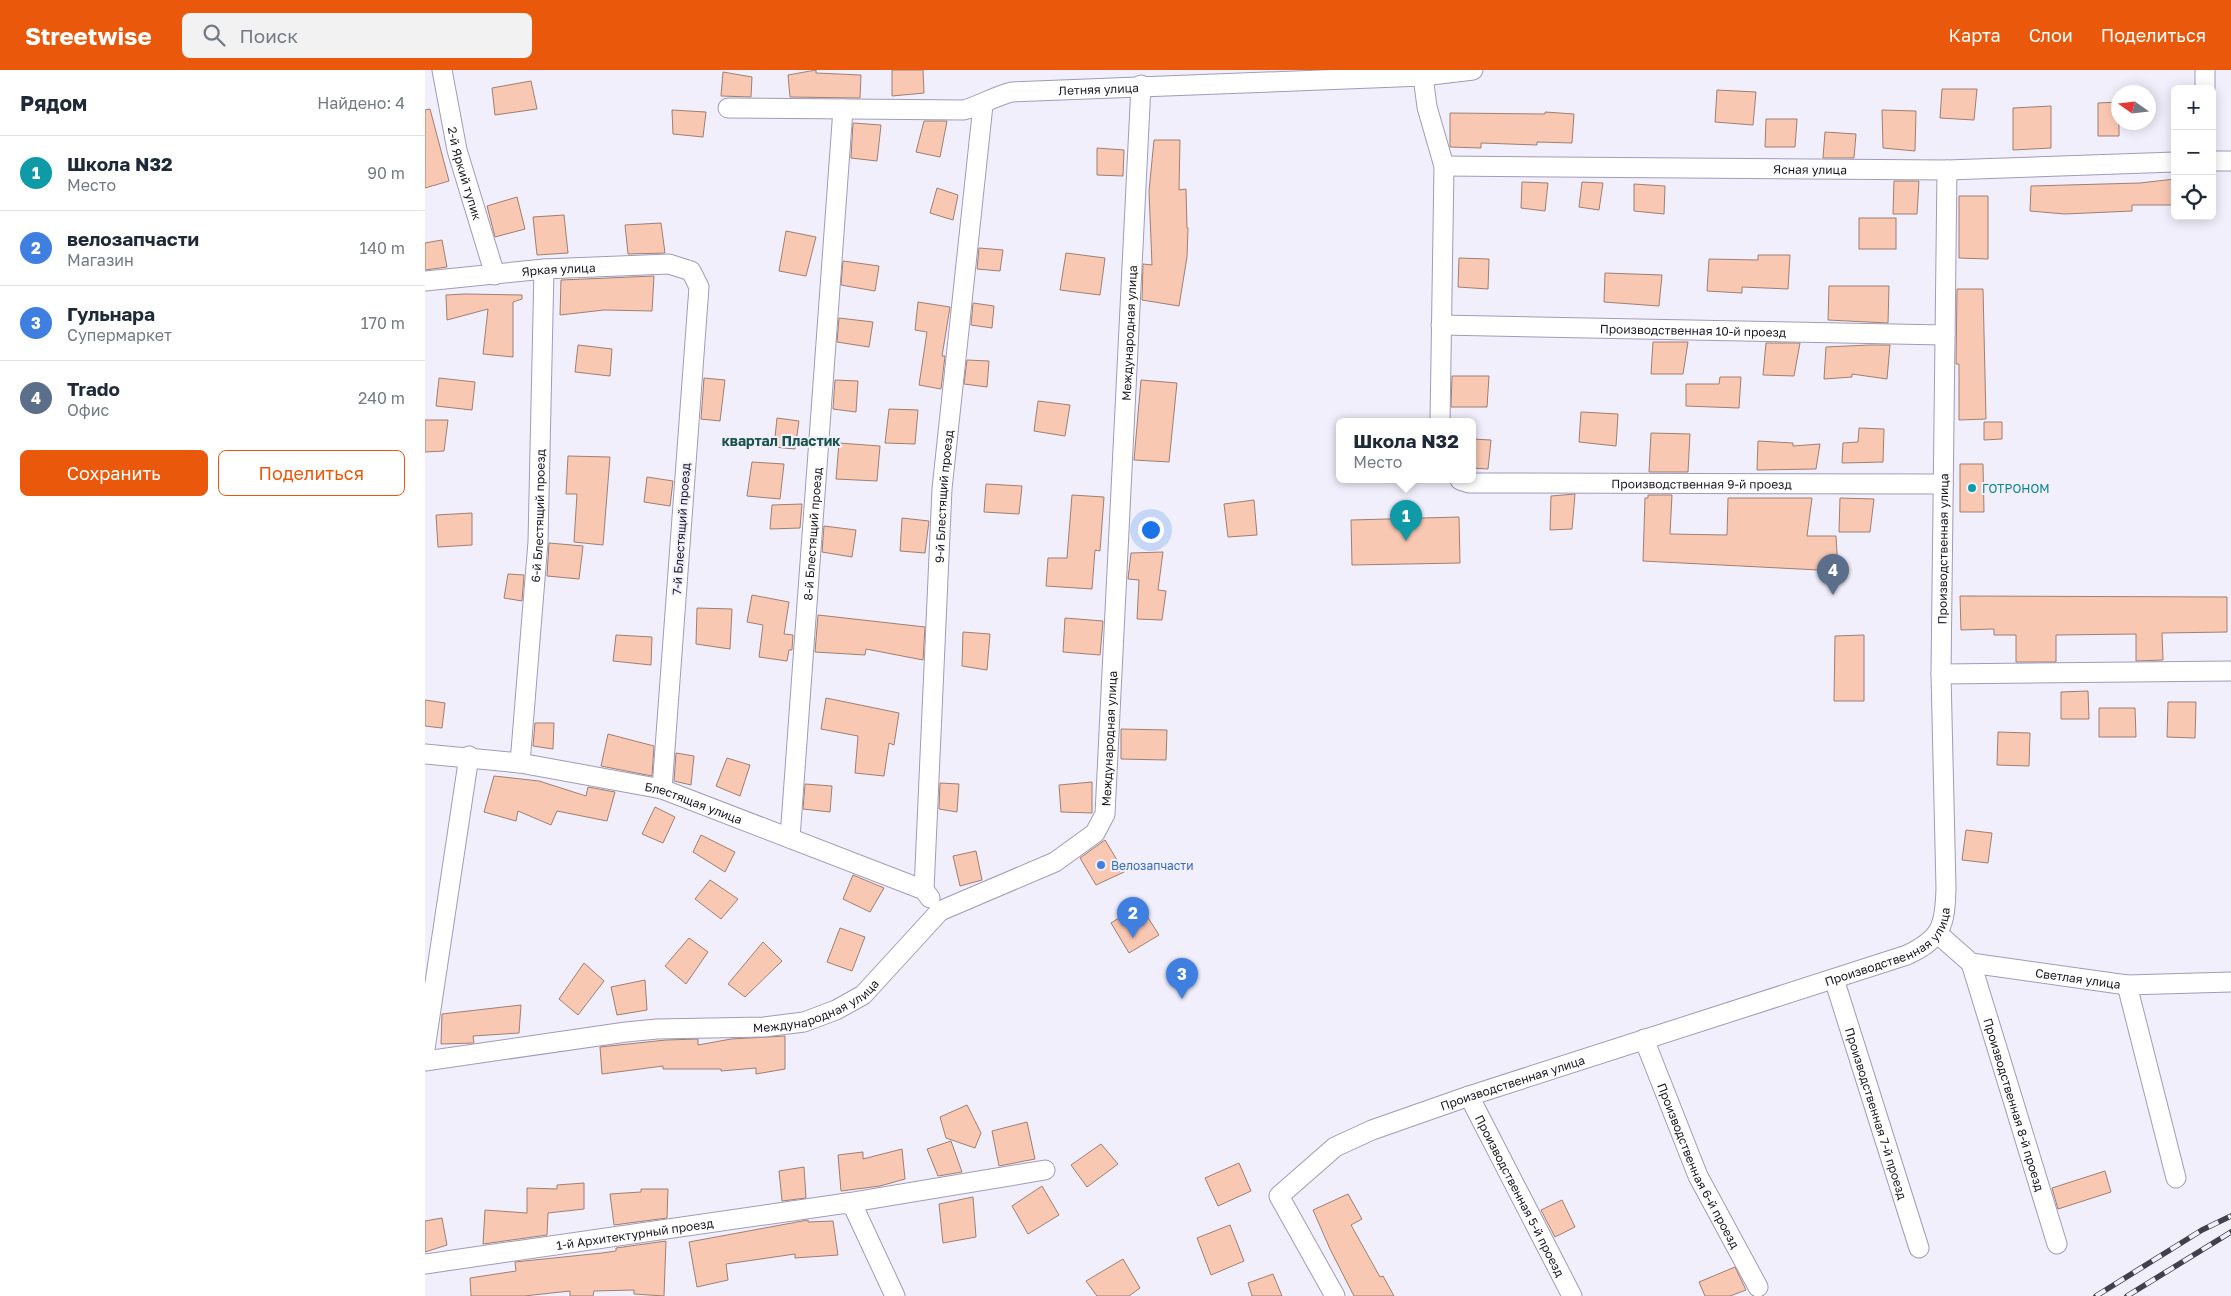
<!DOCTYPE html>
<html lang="ru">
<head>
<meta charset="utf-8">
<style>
  :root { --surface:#fff; --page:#f2f2f3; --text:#1f2937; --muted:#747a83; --line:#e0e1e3; --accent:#ea580c }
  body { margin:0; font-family:"Golos Text",sans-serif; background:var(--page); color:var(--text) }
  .controls { position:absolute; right:15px; top:15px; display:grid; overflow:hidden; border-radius:8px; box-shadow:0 2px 12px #0003 }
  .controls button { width:45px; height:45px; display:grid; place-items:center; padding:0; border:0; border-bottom:1px solid var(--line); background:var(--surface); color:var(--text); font:25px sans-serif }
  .compass { position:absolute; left:1686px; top:15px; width:45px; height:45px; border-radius:50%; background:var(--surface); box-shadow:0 2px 12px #0003; rotate:284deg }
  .you { position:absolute; left:725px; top:459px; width:18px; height:18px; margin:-12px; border:4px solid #fff; border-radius:50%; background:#1a73e8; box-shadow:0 0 0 8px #1a73e833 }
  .badge { display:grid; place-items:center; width:32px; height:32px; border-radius:50%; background:var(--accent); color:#fff; font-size:16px; font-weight:700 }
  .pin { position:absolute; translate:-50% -41px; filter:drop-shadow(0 1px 2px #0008) }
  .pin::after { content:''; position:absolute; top:26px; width:18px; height:15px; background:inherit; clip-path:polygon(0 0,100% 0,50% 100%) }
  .popup { position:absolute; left:911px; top:348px; width:140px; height:65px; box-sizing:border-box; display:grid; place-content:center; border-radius:8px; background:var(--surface); filter:drop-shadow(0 1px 4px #0005); font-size:16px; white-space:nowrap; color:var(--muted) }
  .popup b { font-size:19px; color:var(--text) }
  .popup::after { content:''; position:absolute; left:50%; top:100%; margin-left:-10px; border:10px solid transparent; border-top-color:var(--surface) }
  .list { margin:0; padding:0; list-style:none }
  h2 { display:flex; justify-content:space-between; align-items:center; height:65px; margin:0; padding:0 20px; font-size:21px }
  h2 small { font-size:16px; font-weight:400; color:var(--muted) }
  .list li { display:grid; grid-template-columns:32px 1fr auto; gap:15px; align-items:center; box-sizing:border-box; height:75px; padding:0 20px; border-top:1px solid var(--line) }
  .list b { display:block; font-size:19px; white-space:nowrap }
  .list p { margin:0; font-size:16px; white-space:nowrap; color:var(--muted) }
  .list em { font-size:16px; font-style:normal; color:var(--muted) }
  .actions { display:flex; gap:10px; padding:15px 20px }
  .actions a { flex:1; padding:11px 0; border:1px solid var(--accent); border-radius:8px; text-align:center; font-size:18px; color:var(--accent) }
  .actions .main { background:var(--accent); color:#fff }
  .icon { flex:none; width:28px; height:28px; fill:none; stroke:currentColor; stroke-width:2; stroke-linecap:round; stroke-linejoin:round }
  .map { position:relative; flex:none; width:1806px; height:1226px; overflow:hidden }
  header { display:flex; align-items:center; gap:30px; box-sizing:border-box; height:70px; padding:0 25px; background:var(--accent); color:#fff }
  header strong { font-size:24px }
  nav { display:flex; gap:28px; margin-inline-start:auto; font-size:18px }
  .search { width:350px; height:45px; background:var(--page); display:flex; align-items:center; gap:12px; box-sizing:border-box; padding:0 18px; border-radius:8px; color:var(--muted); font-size:19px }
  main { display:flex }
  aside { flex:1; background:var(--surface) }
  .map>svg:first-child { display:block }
  .building { fill:#f9c8b3; stroke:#9f7f71 }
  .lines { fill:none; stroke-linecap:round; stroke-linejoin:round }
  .minor-casing { stroke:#9f9bba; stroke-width:21 }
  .minor { stroke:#fff; stroke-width:19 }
  .rail-casing { stroke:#42404b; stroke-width:5.5 }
  .rail { stroke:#f1effc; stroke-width:4; stroke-dasharray:11; stroke-linecap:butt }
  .culture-dot { fill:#0f9aa8; stroke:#f1effc; stroke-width:2 }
  .shop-dot { fill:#3f7fe0; stroke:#f1effc; stroke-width:2 }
  .labels { text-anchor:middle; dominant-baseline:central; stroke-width:4; stroke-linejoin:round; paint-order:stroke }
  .street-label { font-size:12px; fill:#1a1823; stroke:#f1effc }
  .culture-label { font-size:12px; fill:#0d838f; stroke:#f1effc; text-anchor:start }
  .shop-label { font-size:12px; fill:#366cbe; stroke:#f1effc; text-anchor:start }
  .neighbourhood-label { font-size:14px; font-weight:bold; fill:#1c544c; stroke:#f1effc }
</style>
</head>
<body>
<header>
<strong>Streetwise</strong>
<div class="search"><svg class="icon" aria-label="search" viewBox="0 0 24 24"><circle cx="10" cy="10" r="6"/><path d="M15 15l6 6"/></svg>Поиск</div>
<nav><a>Карта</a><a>Слои</a><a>Поделиться</a></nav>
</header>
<main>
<aside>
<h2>Рядом<small>Найдено: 4</small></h2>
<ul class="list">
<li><span class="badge" style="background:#0f9aa8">1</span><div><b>Школа N32</b><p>Место</p></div><em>90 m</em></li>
<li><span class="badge" style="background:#3f7fe0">2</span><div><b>велозапчасти</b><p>Магазин</p></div><em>140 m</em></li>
<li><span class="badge" style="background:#3f7fe0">3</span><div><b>Гульнара</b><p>Супермаркет</p></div><em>170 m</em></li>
<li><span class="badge" style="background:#5c6f8a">4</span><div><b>Trado</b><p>Офис</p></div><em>240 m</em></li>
</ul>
<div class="actions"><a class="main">Сохранить</a><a>Поделиться</a></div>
</aside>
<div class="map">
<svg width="1806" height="1226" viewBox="0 0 1806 1226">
  <rect width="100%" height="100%" fill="#f1effc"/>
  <g class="building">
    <polygon points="391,0 391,3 436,5 435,28 365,27 363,5"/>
    <polygon points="467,0 498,0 499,23 467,26"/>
    <polygon points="298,2 327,7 326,27 296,26"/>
    <polygon points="106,11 112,39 70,45 67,18"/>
    <polygon points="1517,19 1552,19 1549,50 1515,48"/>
    <polygon points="1292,20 1331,22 1328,55 1290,52"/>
    <polygon points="1694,32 1694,66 1673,66 1673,33"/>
    <polygon points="1626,36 1626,78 1588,80 1588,38"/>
    <polygon points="5,39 24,111 0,118 0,40"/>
    <polygon points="247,40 281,42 278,67 248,64"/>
    <polygon points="1457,40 1491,41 1490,81 1458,78"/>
    <polygon points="1120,42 1149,44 1147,73 1112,72 1112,75 1056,73 1056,78 1025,77 1025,43 1120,44"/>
    <polygon points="1341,49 1372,49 1370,77 1340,77"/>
    <polygon points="499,51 522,51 515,87 491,82"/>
    <polygon points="428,53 456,55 452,91 426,88"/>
    <polygon points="1400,62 1431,64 1429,88 1398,88"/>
    <polygon points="729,70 755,70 754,120 761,119 762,158 763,158 762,187 754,236 717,230 718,194 727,195 724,121"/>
    <polygon points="672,78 699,80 698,106 672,105"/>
    <polygon points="1750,109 1750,135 1707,135 1707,141 1640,144 1605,141 1606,116 1715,113"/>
    <polygon points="1469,111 1494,111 1492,144 1468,144"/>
    <polygon points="1097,112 1123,113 1120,141 1096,138"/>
    <polygon points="1157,112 1178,113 1174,140 1154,137"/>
    <polygon points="1209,114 1240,116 1239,144 1209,141"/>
    <polygon points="512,118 533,125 528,150 505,143"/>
    <polygon points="1534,126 1563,126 1563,189 1534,188"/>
    <polygon points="92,127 100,159 70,167 62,136"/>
    <polygon points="139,145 143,183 112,185 108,147"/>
    <rect x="1434" y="148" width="37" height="31"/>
    <polygon points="236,153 240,183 203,184 200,155"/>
    <polygon points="361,161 391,167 381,206 354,201"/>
    <polygon points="17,170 22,197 0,200 0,173"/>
    <polygon points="554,178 578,180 575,201 552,199"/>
    <polygon points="641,183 680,188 675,225 635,220"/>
    <polygon points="1333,185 1365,185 1363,219 1317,217 1317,223 1282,221 1284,189 1333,190"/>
    <polygon points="1034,188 1064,189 1063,219 1033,217"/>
    <polygon points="418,191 454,196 450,221 416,215"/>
    <polygon points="1180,203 1237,205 1234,236 1179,232"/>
    <polygon points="229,206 227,241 179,240 135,245 136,210"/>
    <polygon points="1404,216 1464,216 1463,253 1403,250"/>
    <polygon points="1532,219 1558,219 1561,349 1534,350 1534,294 1531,294"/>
    <polygon points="40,224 97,225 97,229 88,232 88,287 58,284 63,239 22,250 21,225"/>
    <polygon points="493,232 525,237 517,286 520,286 516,319 494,315 502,262 490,260"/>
    <polygon points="548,233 569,236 567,258 546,255"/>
    <polygon points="414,248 448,252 444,277 412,272"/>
    <polygon points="1228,272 1263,272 1258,304 1226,304"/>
    <polygon points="1341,273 1375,273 1369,306 1338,305"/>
    <polygon points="153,275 187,279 185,306 150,302"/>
    <polygon points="1444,275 1465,275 1462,309 1427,304 1427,307 1399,309 1401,277"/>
    <polygon points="542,290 564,291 562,317 539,314"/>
    <polygon points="1027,306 1064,306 1062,337 1026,337"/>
    <polygon points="1295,307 1316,307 1314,338 1261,336 1261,314 1294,314"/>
    <polygon points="14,308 50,312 47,340 11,336"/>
    <polygon points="279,308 300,310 295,351 276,349"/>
    <polygon points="410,310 433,311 431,342 408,339"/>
    <polygon points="716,310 752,313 744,392 709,390"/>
    <polygon points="613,331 645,335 640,366 609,361"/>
    <polygon points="464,339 493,340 490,374 460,373"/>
    <polygon points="1156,342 1193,344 1191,376 1154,372"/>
    <polygon points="352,348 374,351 370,379 349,377"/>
    <polygon points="0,350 23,350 19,381 0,382"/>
    <polygon points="1559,352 1577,352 1577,369 1559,370"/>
    <polygon points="1434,358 1459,359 1458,392 1417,393 1418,373 1433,372"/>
    <polygon points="1226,363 1265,364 1263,402 1224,402"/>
    <polygon points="1047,369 1066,370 1063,399 1047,398"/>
    <polygon points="1333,371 1368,373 1368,376 1395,374 1391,399 1332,400"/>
    <polygon points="414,373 455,376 452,411 411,409"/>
    <polygon points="143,386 185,387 178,475 149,472 152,424 141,424"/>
    <polygon points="327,392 359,394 355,429 322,426"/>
    <polygon points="1535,394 1558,394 1559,442 1535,442"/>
    <polygon points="222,407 248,411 245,436 219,432"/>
    <polygon points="561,414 597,416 594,444 559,442"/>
    <polygon points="1150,424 1147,459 1125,460 1126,426"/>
    <polygon points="647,425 679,427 675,481 670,480 667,519 621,516 623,488 642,488"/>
    <polygon points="1223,425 1247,425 1245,464 1302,465 1303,428 1387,428 1382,466 1411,466 1413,501 1218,491 1220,428 1223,428"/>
    <polygon points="1415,428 1449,429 1445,462 1414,462"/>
    <polygon points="829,430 832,465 803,467 799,434"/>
    <polygon points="377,434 375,458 345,459 347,435"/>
    <polygon points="47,443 47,475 13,477 11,445"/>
    <polygon points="1034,447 1035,493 927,495 926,450"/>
    <polygon points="477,448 504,451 500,483 475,481"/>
    <polygon points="399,456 431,460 427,487 397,482"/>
    <polygon points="124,473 158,476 154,509 122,506"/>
    <polygon points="738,482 733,520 741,521 737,550 712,549 714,510 703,509 706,483"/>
    <polygon points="83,504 99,505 97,531 79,528"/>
    <polygon points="327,525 364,532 359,564 368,565 367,580 364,580 362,591 334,587 338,555 322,552"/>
    <polygon points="1535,526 1802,527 1802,562 1737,563 1738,590 1711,591 1711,564 1631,565 1631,592 1591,592 1591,565 1569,565 1569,559 1536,560"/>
    <polygon points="272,538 307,539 305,579 271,574"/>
    <polygon points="393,545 500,557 498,590 441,579 440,585 390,582"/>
    <polygon points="640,548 678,551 675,585 638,582"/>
    <polygon points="538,562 565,564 562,600 537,596"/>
    <polygon points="191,565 227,567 226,595 188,591"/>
    <polygon points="1439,565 1439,631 1409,631 1410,566"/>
    <polygon points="1663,621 1664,649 1636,649 1636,622"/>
    <polygon points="401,628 474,643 469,675 464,673 459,706 430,703 433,666 396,659"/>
    <polygon points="0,630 20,633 17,658 0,656"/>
    <polygon points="1743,632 1771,632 1770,668 1742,667"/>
    <polygon points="1674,638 1710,638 1711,667 1674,667"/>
    <polygon points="110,653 129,653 128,679 108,676"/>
    <polygon points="696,659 742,660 741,690 696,689"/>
    <polygon points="1573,662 1605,663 1604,696 1572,695"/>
    <polygon points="183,664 229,676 227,706 176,696"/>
    <polygon points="251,683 269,686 266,715 249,711"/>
    <polygon points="302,688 325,695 315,726 291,716"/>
    <polygon points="69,706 114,711 161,726 163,717 190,722 182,751 132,741 126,755 93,741 91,751 59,742"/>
    <polygon points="667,712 667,743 636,742 634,715"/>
    <polygon points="515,713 534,714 532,742 514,739"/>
    <polygon points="380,714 407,716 405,742 378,739"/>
    <polygon points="230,737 250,747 238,773 217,764"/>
    <polygon points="1541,760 1567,763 1563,793 1537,790"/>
    <polygon points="276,765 310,782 300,802 268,782"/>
    <polygon points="680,770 699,802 671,815 655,788"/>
    <polygon points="551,781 557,810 535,816 528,786"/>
    <polygon points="428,805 459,818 445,842 418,829"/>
    <polygon points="285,810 313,829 296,849 270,829"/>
    <polygon points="715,835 734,865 704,883 686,853"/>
    <polygon points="415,858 440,867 427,901 402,892"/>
    <polygon points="264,868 283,882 261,914 240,896"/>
    <polygon points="338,872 357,891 320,927 303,914"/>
    <polygon points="159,893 179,911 153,945 134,929"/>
    <polygon points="220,910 222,940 192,945 186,917"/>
    <polygon points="96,935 94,963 48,966 49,973 16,974 17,944"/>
    <polygon points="360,966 360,999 331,1004 331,998 296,1001 296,999 238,999 238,996 177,1004 175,977 241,970 273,969 273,975 306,969"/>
    <polygon points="542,1035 556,1063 550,1078 521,1068 515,1047"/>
    <polygon points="602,1052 610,1089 574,1096 567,1061"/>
    <polygon points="526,1071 537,1102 513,1106 502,1079"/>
    <polygon points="676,1074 693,1094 662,1117 646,1095"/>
    <polygon points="477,1079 480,1109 455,1116 416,1121 413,1085 438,1082 438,1089"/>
    <polygon points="814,1093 826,1121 793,1136 780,1108"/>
    <polygon points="379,1097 381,1128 357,1131 354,1101"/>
    <polygon points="1680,1101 1686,1122 1633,1139 1627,1118"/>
    <polygon points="159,1113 159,1139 123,1143 122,1165 58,1174 60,1140 102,1143 102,1118 132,1119 132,1115"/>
    <polygon points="617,1116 634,1145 603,1164 587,1136"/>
    <polygon points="216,1119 243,1119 242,1148 189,1155 185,1124 216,1122"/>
    <polygon points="923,1124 937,1149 926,1155 955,1207 958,1206 969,1226 929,1226 905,1179 888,1140"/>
    <polygon points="548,1127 551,1167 518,1173 514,1134"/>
    <polygon points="1137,1130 1150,1157 1130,1167 1116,1140"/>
    <polygon points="17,1148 22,1175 0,1182 0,1151"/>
    <polygon points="383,1150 383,1152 408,1151 413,1185 370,1188 370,1184 301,1194 303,1210 272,1217 264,1172"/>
    <polygon points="805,1155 819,1191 786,1205 772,1168"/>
    <polygon points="241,1171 239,1226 209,1224 209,1220 169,1221 168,1226 145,1226 145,1221 99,1226 46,1226 45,1208 91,1201 90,1192 177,1183 191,1181 191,1178"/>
    <polygon points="698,1189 715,1218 704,1226 672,1226 661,1211"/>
    <polygon points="1310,1197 1321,1220 1305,1226 1280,1226 1274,1212"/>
    <polygon points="848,1204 857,1226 827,1226 823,1213"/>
  </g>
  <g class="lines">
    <g class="minor-casing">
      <g id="minor">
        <path id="s1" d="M17,0l15,80 38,125"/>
        <polyline points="1780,0 1780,19"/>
        <polyline points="998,6 1002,37 1019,96 1015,352"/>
        <path id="s2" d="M303,38l236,2c17,-5 31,-14 48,-18l411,-16 50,-6"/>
        <polyline points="1787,91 1806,91"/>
        <path id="s3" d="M1019,96l503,4 228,-8"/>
        <path id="s4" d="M0,211l119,-12 125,-5 22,7 8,16 -37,502"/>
        <path id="s5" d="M1016,255l504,10"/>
        <path id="s6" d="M1035,410l9,3h23l451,1"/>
        <polyline points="1516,604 1806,601"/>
        <path id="s7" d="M0,684l95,9 142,26 262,101 6,8"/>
        <path id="s8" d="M95,693l18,-221 6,-273"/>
        <path id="s9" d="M365,768l53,-729"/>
        <path id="s10" d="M499,820l18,-401 41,-384"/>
        <path id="s11" d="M1513,864l33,29 156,22 104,-3"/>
        <path id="s12" d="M1546,893l86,281"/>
        <path id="s13" d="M1409,909l85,269"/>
        <polyline points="1702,915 1751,1108"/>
        <path id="s14" d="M1219,969l54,137 60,111"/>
        <polyline points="0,979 44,686"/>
        <path id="s15" d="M0,991l201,-29 31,-3 107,-2 40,-5 32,-12 27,-15 77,-84 115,-49 40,-29 10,-19 36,-729"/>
        <path id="s16" d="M1044,1026l103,200"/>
        <polyline points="422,1133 620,1100"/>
        <path id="s17" d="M0,1194l422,-61 7,5 41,88"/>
        <path id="s18" d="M910,1226l-56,-100 56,-49 37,-17 97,-34 438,-141c35,-17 38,-29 39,-67l-5,-214 6,-504"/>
      </g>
    </g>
    <use href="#minor" class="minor"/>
    <g class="rail-casing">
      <g id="rail">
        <polyline points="1671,1226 1777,1160 1806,1146"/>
        <polyline points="1702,1226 1806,1162"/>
      </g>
    </g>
    <use href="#rail" class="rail"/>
  </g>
  <circle class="culture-dot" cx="1547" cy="418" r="5"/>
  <circle class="shop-dot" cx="676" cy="795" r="5"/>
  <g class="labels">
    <g class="street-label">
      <text stroke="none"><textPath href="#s2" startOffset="374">Летняя улица</textPath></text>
      <text stroke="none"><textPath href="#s3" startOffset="366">Ясная улица</textPath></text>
      <text stroke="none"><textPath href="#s1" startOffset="106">2-й Яркий тупик</textPath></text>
      <text stroke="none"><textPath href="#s4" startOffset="134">Яркая улица</textPath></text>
      <text stroke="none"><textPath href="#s5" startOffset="252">Производственная 10-й проезд</textPath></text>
      <text stroke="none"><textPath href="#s15" startOffset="1238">Международная улица</textPath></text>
      <text stroke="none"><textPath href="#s6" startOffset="242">Производственная 9-й проезд</textPath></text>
      <text stroke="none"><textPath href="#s10" startOffset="394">9-й Блестящий проезд</textPath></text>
      <text stroke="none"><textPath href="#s8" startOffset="248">6-й Блестящий проезд</textPath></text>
      <text transform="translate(256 459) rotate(-86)">7-й Блестящий проезд</text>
      <text stroke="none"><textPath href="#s9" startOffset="305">8-й Блестящий проезд</textPath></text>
      <text stroke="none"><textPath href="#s18" startOffset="1216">Производственная улица</textPath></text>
      <text stroke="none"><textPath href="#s15" startOffset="832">Международная улица</textPath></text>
      <text stroke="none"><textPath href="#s7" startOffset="274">Блестящая улица</textPath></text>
      <text stroke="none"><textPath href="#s18" startOffset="782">Производственная улица</textPath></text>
      <text stroke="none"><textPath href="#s11" startOffset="152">Светлая улица</textPath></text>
      <text stroke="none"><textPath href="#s15" startOffset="398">Международная улица</textPath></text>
      <text stroke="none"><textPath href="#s18" startOffset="378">Производственная улица</textPath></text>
      <text stroke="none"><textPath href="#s12" startOffset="148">Производственная 8-й проезд</textPath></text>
      <text stroke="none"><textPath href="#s13" startOffset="141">Производственная 7-й проезд</textPath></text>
      <text stroke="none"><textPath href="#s14" startOffset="138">Производственная 6-й проезд</textPath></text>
      <text stroke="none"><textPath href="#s16" startOffset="112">Производственная 5-й проезд</textPath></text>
      <text stroke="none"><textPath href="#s17" startOffset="212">1-й Архитектурный проезд</textPath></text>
    </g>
    <g class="culture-label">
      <text x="1557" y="418">ГОТРОНОМ</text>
    </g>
    <g class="shop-label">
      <text x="686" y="795">Велозапчасти</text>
    </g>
    <g class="neighbourhood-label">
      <text x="356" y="370">квартал Пластик</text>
    </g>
  </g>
</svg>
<div class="controls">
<button>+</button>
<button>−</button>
<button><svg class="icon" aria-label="locate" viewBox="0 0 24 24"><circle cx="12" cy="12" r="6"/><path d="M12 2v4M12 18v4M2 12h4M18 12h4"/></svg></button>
</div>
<svg class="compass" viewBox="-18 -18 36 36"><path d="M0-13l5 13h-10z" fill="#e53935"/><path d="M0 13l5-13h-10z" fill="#747a83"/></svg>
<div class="you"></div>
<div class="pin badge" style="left:981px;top:471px;background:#0f9aa8">1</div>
<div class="popup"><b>Школа N32</b>Место</div>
<div class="pin badge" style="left:708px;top:868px;background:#3f7fe0">2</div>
<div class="pin badge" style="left:757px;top:929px;background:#3f7fe0">3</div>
<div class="pin badge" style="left:1408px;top:525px;background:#5c6f8a">4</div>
</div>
</main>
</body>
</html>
